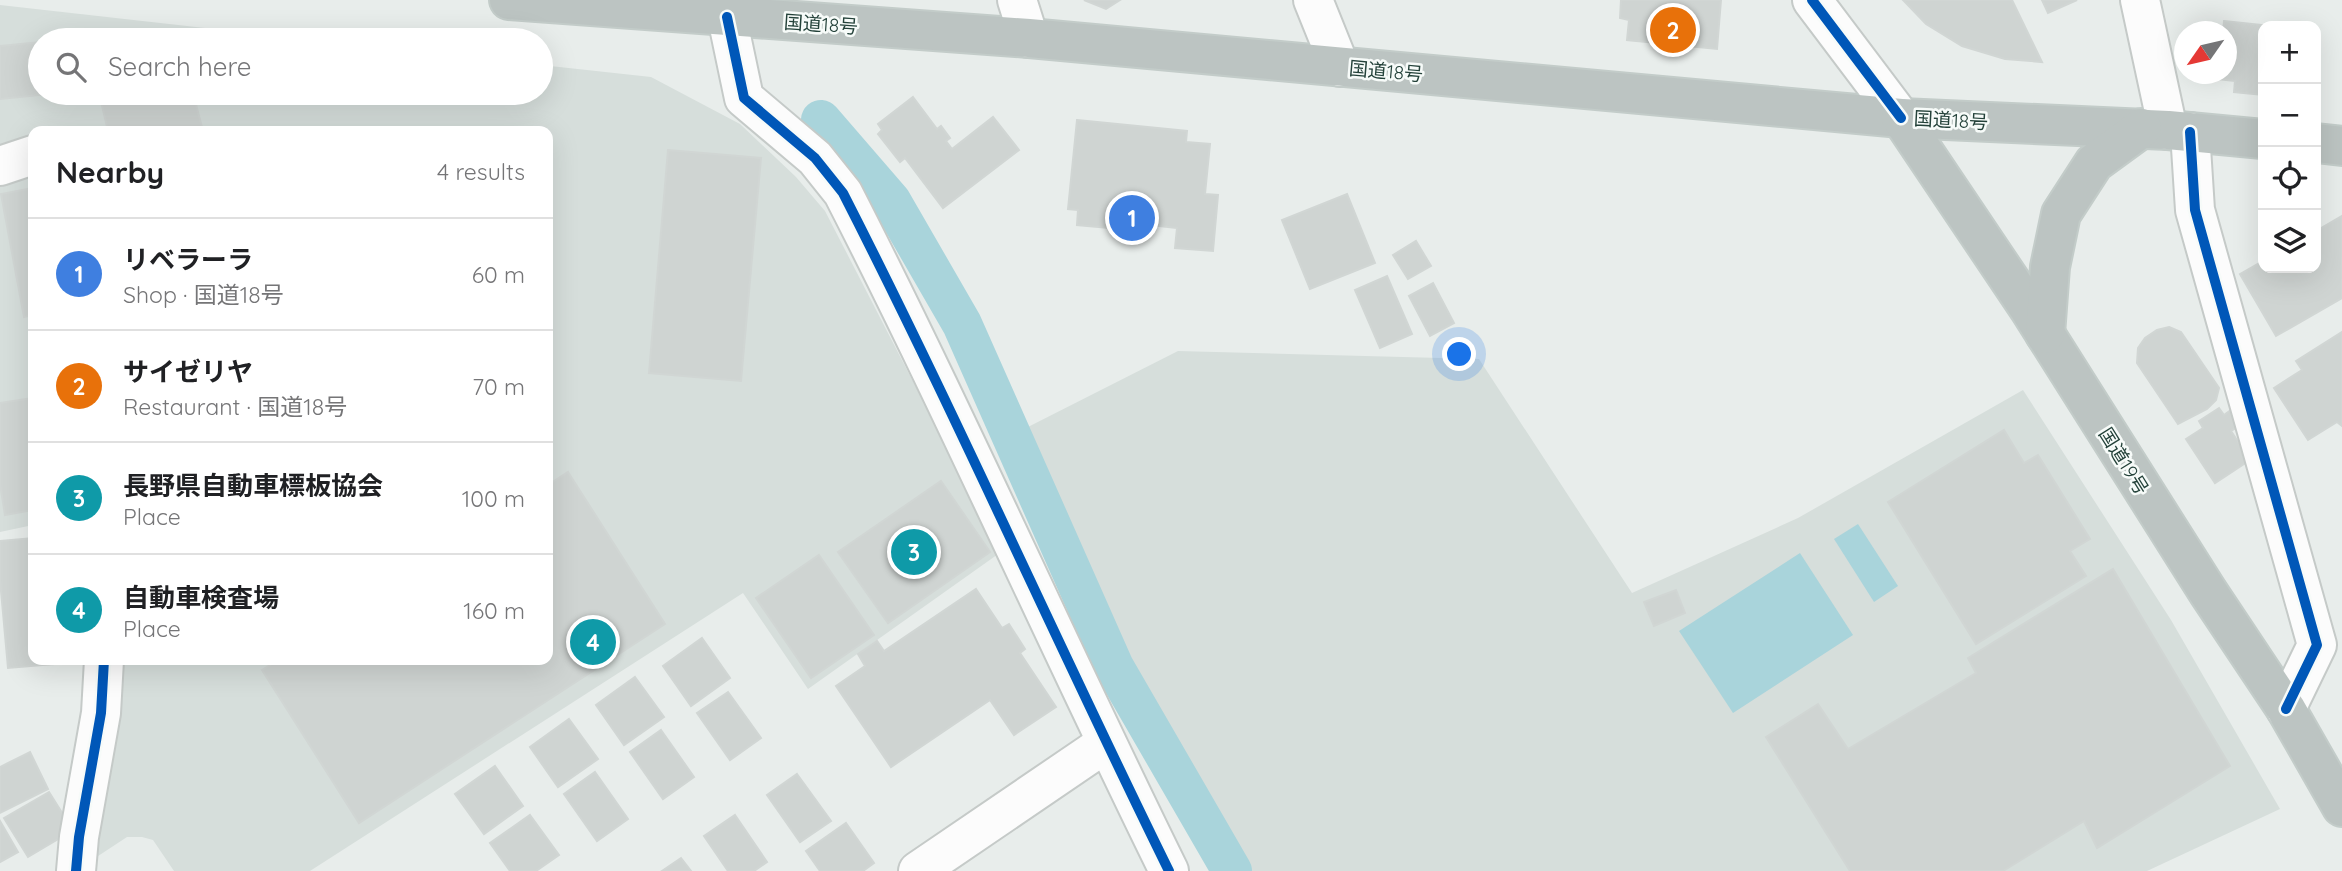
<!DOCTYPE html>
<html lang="en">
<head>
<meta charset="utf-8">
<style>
  :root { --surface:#fff; --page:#f2f2f2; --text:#202124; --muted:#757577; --line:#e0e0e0; --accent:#2563eb }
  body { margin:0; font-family:Quicksand,"Noto Sans JP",sans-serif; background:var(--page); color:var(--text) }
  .controls { position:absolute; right:21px; top:21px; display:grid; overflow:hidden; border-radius:14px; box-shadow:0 7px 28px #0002 }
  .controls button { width:63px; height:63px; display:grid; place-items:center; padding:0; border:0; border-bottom:2px solid var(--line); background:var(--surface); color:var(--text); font:35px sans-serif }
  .compass { position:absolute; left:2174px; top:21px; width:63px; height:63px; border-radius:50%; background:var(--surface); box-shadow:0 7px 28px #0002; rotate:236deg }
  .you { position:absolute; left:1460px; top:355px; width:24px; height:24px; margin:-18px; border:5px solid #fff; border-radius:50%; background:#1a73e8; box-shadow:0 0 0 10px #1a73e833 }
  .badge { display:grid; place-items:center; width:46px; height:46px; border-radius:50%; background:var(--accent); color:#fff; font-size:23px; font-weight:700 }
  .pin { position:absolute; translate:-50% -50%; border:4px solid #fff; box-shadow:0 2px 7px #0006 }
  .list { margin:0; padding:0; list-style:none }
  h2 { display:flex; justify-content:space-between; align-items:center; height:91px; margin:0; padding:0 28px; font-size:30px }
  h2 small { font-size:23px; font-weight:400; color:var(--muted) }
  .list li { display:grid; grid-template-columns:46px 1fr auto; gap:21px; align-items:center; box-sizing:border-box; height:112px; padding:0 28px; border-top:2px solid var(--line) }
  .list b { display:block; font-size:26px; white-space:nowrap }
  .list p { margin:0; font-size:23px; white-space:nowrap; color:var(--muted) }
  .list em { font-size:23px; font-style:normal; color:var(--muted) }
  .icon { flex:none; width:38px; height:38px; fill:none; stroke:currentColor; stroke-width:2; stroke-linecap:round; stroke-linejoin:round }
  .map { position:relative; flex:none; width:2342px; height:871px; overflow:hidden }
  .search { position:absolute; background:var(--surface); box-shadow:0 7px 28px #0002; left:28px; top:28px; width:525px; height:77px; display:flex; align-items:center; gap:18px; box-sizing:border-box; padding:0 24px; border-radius:38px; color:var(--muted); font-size:26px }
  .panel { position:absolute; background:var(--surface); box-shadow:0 7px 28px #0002; left:28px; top:126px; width:525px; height:539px; border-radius:14px }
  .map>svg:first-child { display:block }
  .built { fill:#d6dedb }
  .water { fill:#a9d4db }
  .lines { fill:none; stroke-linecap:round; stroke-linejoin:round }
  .canal { stroke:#a9d4db; stroke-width:40 }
  .building { fill:#cfd4d2; stroke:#d1d6d4; stroke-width:2 }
  .minor-casing { stroke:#c5cac8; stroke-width:42 }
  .highway-casing { stroke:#c3ccc9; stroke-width:42 }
  .minor { stroke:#fcfcfc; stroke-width:38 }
  .highway { stroke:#bcc4c2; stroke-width:38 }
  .cycleway-casing { stroke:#f7fbf9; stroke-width:15 }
  .cycleway { stroke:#0057b8; stroke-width:10 }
  .labels { text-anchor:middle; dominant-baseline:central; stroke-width:5; stroke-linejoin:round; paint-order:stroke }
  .street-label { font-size:19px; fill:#24423a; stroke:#f7fbf9 }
</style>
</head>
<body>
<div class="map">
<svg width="2342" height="871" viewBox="0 0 2342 871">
  <rect width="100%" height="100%" fill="#e8edeb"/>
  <g class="built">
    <polygon points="0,5 312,40 40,40 40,93 541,93 541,65 651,77 740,124 796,177 825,211 1001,552 808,689 743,593 310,871 174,871 153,840 142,837 127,837 89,862 114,660 548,660 548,131 33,131 33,525 0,532"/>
    <polygon points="1178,351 1479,359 1632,593 1798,518 2023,390 2171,620 2280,809 2147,871 1246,871 1121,649 1024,429"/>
  </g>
  <g class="water">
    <polygon points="1858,524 1898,586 1874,602 1834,539"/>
    <polygon points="1800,553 1853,635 1733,713 1679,631"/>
  </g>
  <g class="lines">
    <polyline class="canal" points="821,120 891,201 962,324 1114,667 1232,871"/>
  </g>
  <g class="building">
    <polygon points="1084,0 1120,0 1106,9"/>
    <polygon points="1621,0 1721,0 1717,49 1627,40 1629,20 1620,18"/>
    <polygon points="1903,0 2012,0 2042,62 2005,59 1962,46 1926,24"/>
    <polygon points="2042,0 2077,0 2048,13"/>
    <polygon points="2224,21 2271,26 2263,26 2263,95 2234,92 2235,81 2218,79 2218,74 2226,74 2226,32 2223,32"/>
    <polygon points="40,42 40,93 49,94 0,99 0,46"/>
    <polygon points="99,93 193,93 203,131 108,131"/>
    <polygon points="913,97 937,129 941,126 950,138 946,141 952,149 993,117 1019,150 943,208 905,158 900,162 878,134 882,130 878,124"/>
    <polygon points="1077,120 1187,131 1186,142 1210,144 1205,194 1218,195 1213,251 1175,248 1177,228 1132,223 1131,230 1077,225 1078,210 1068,209"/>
    <polygon points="668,150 761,158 741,381 649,373"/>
    <polygon points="33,188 33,315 24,317 1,194"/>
    <polygon points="1347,194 1375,263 1310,289 1282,220"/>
    <polygon points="2342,216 2342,298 2276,336 2240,274 2263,261 2263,268 2316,268 2316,231"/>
    <polygon points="1416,241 1431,266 1408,279 1393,255"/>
    <polygon points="1387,276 1412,334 1380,348 1355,290"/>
    <polygon points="1433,283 1454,323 1430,336 1409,296"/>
    <polygon points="2169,327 2181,332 2219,388 2216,400 2207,409 2178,424 2137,363 2138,348 2145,338 2157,330"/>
    <polygon points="2342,332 2342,426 2337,422 2308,440 2274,388 2302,370 2296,361"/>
    <polygon points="33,398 33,510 5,515 0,484 0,403"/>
    <polygon points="2219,408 2224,415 2231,410 2241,425 2231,431 2250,460 2215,483 2186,439 2203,428 2199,421"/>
    <polygon points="2004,430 2024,463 2038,455 2090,539 2070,551 2086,576 1976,644 1888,502"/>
    <polygon points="568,472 665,624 359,823 262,670 278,660 548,660 548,485"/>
    <polygon points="941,481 990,552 888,623 838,552"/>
    <polygon points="33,538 33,660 64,660 65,663 8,668 0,580 0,541"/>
    <polygon points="819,555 874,635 811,678 756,598"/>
    <polygon points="2113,569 2230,766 2097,848 2084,821 2003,871 1850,871 1766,737 1818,704 1848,749 1976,673 1968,658"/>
    <polygon points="976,589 1002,628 1009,624 1025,649 1020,653 1056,707 1014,735 990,700 891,767 836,686 865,666 858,654 877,641 884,651"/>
    <polygon points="1676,590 1685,613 1654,626 1644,602"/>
    <polygon points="702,638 730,678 691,706 663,666"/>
    <polygon points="635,677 664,717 624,745 596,705"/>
    <polygon points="728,692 761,738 730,760 697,713"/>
    <polygon points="569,719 598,759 558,787 530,747"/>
    <polygon points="661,730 694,777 663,799 630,752"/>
    <polygon points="30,752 48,789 0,813 0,767"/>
    <polygon points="495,766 523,806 484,834 455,794"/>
    <polygon points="595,772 628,819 597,841 564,794"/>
    <polygon points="797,774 831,821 800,842 767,795"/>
    <polygon points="49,792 64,816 58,839 28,857 4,818"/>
    <polygon points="530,815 559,855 536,871 510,871 490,843"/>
    <polygon points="735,815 767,862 754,871 728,871 704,836"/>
    <polygon points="0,821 18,852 0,862"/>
    <polygon points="846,823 874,863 863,871 820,871 806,851"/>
    <polygon points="681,858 691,871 662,871"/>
  </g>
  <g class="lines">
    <g class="minor-casing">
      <g id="minor">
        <polyline points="1017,0 1029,38"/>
        <polyline points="1313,0 1340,67"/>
        <polyline points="1812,0 1901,118"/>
        <polyline points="2140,0 2168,130"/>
        <path d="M727,17l17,81 71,60 28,35c114,223 215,453 326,678"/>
        <polyline points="2190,132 2195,210 2317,645 2286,709"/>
        <polyline points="0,166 33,155"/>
        <polyline points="76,871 79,837 101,713 104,660"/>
        <polyline points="918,871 1106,743"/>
      </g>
    </g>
    <g class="highway-casing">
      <g id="highway">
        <polyline points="509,0 1029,38 1901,118 2168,130 2263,139"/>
        <polyline points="1901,118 2030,310 2208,592 2286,709 2342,807"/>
        <polyline points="2316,143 2342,146"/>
        <polyline points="2045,334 2050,267 2061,214 2094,163 2142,128"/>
      </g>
    </g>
    <use href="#minor" class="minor"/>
    <use href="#highway" class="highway"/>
    <g class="cycleway-casing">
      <g id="cycleway">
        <polyline points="1812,0 1901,118"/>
        <path d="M727,17l17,81 71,60 28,35c114,223 215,453 326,678"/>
        <polyline points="2190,132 2195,210 2317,645 2286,709"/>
        <polyline points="76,871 79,837 101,713 104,660"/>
      </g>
    </g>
    <use href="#cycleway" class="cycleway"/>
  </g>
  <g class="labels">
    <g class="street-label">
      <text transform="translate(821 24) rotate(4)">国道18号</text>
      <text transform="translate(1386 71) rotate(5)">国道18号</text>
      <text transform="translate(1951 120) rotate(3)">国道18号</text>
      <text transform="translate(2124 461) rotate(58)">国道19号</text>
    </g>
  </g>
</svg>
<div class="controls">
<button>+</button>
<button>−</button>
<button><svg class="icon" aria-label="locate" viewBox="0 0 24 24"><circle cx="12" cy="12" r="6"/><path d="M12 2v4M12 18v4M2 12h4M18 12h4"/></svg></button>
<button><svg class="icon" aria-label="layers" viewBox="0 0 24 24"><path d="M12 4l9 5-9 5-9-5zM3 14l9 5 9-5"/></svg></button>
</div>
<svg class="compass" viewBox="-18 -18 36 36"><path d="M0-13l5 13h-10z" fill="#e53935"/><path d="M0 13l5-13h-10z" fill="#757577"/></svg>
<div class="you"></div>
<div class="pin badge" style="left:1132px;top:218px;background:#3f7fe0">1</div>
<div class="pin badge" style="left:1673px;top:30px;background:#e8710a">2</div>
<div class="pin badge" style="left:914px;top:552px;background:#0f9aa8">3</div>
<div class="pin badge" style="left:593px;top:642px;background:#0f9aa8">4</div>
<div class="search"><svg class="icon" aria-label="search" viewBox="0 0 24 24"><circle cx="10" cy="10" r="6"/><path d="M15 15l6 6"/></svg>Search here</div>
<section class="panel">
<h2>Nearby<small>4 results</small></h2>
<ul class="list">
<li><span class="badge" style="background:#3f7fe0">1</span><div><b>リベラーラ</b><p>Shop · 国道18号</p></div><em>60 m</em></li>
<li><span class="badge" style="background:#e8710a">2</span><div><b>サイゼリヤ</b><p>Restaurant · 国道18号</p></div><em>70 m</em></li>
<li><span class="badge" style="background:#0f9aa8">3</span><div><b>長野県自動車標板協会</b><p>Place</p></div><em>100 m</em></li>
<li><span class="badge" style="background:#0f9aa8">4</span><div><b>自動車検査場</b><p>Place</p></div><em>160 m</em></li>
</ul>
</section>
</div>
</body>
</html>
